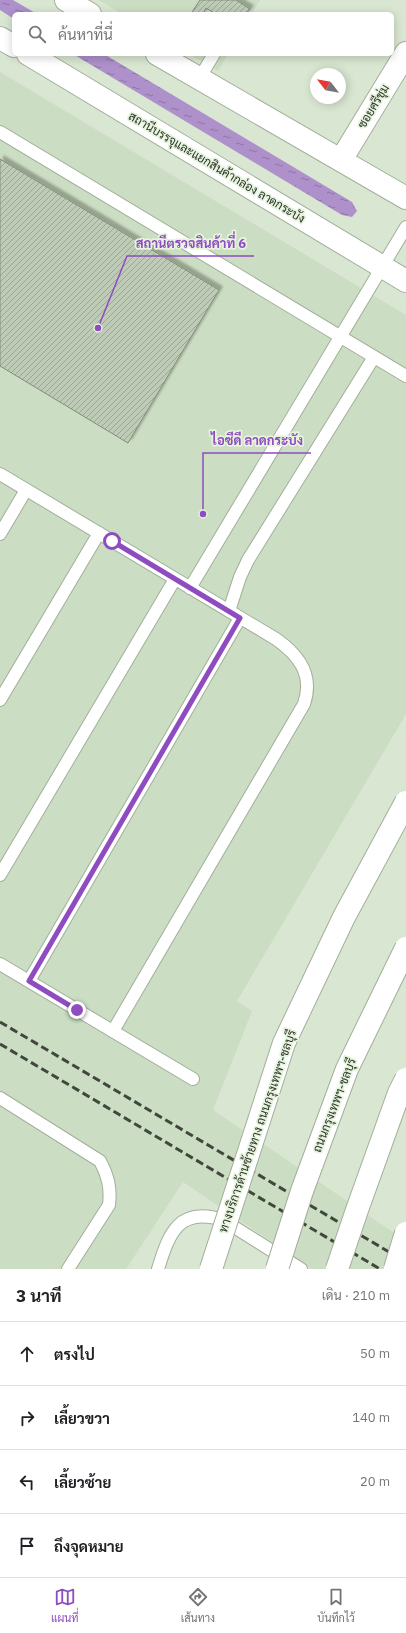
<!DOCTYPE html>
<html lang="th">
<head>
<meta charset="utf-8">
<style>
  :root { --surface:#fff; --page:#f2f2f2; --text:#202124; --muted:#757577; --line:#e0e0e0; --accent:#8e4cc0 }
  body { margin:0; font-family:"IBM Plex Sans",Sarabun,sans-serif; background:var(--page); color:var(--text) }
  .compass { position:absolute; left:310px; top:68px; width:36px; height:36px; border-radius:50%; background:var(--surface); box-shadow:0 2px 10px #0003; rotate:301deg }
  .stop { position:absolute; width:12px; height:12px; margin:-9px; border:3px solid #8e4cc0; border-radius:50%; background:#fff }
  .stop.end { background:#8e4cc0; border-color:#fff; box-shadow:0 1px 4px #0008 }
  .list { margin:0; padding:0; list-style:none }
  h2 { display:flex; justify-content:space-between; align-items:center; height:52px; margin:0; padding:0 16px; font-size:17px }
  h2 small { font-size:13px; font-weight:400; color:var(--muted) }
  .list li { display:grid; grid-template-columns:26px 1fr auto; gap:12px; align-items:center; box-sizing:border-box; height:64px; padding:0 16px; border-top:1px solid var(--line) }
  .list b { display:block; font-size:15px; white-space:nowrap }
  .list em { font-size:13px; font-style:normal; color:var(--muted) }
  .icon { flex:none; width:22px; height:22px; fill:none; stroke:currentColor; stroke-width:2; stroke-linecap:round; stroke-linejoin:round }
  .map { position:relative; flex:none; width:406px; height:1269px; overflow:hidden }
  .search { position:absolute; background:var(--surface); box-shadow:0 2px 10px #0003; left:12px; right:12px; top:12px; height:44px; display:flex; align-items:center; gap:10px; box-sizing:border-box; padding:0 14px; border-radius:6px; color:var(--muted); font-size:15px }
  .sheet { height:308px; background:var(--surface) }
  nav { display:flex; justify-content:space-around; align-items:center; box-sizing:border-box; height:56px; border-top:1px solid var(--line); background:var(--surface); font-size:11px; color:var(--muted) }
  nav a { display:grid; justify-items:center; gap:2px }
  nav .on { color:var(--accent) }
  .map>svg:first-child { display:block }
  .built { fill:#cbddc2 }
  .water { fill:url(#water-ripples) }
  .building { fill:url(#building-hatch); stroke:#818d7a; filter:url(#shadow) }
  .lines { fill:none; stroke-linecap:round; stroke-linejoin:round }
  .service-casing { stroke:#a2af9b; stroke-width:14 }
  .minor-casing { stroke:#a2af9b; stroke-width:24 }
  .service { stroke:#fff; stroke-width:12 }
  .minor { stroke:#fff; stroke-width:22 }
  .rail { stroke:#41473d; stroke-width:3; stroke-dasharray:8 4; stroke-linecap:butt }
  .secondary-bridge-casing { stroke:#a2af9b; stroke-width:24; stroke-linecap:butt }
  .motorway-bridge-casing { stroke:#a2af9b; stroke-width:24; stroke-linecap:butt }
  .secondary-bridge { stroke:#fff; stroke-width:22 }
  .motorway-bridge { stroke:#fff; stroke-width:22 }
  .route { stroke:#8e4cc0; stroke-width:5 }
  .labels { text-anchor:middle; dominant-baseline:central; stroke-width:3.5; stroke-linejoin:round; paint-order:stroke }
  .street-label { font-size:12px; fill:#2e332b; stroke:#e6f4de }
  .leader { fill:none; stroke:#8e4cc0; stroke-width:1.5 }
  .callout-dot { fill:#8e4cc0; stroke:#e6f4de; stroke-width:1.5 }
  .callout-label { font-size:13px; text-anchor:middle; font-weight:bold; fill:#8e4cc0; stroke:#e6f4de; stroke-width:3.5; stroke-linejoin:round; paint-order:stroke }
</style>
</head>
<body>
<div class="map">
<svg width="406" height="1269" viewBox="0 0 406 1269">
  <defs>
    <pattern id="water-ripples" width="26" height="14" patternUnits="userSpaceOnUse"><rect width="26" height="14" fill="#ae90cb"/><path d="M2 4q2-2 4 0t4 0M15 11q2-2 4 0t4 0" fill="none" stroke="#8e76a5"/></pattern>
    <pattern id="building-hatch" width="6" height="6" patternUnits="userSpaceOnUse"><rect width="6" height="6" fill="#beccb7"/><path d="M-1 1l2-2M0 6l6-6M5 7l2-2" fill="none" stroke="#9ba695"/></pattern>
    <filter id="shadow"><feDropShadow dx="3.5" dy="-3.5" stdDeviation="1" flood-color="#0004"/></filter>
  </defs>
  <rect width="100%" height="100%" fill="#d9e6d1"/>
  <g class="built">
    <polygon points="99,0 260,0 252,14 122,14"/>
    <polygon points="189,54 228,54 218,71"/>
    <polygon points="0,72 406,315 406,714 237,1001 252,1011 213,1110 406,1241 406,1269 312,1269 183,1182 126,1269 0,1269"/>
  </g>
  <g class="water">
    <polygon points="0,0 13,0 37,14 14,14 14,19 0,10"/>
    <polygon points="73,54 104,54 352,202 357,211 352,217 342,215"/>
  </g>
  <g class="building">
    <polygon points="200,0 236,0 250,9 246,14 216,14 206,8 203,14 191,14"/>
    <polygon points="0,159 219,290 128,443 0,366"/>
  </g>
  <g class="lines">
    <g class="service-casing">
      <g id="service">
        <polyline points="199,79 214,54"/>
        <polyline points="0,132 406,376"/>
        <path d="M0,474l276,165c23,16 38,36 28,65l-191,327"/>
        <polyline points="0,534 26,490"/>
        <polyline points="190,588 406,227"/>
        <polyline points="229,611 240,577 248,560 374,357"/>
        <polyline points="0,700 99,533"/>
        <polyline points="0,875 175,579"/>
        <polyline points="0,964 193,1079"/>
        <polyline points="29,981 240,618"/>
        <path d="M0,1098l100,63c8,15 11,27 9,44l-41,64"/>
        <path d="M158,1269c11,-36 21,-63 65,-49l78,49"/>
      </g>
    </g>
    <g class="minor-casing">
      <g id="minor">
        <polyline points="66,0 90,14"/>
        <polyline points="0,38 14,46"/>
        <polyline points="28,54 406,281"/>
        <polyline points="157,54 406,198"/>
        <polyline points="341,160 406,53"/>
      </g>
    </g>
    <use href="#service" class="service"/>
    <use href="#minor" class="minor"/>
    <g class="rail">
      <polyline points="0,1022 406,1262"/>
      <polyline points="0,1044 380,1269"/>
    </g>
    <g class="secondary-bridge-casing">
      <g id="secondary-bridge">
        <polyline points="211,1269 284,1043 344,917 406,802"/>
        <polyline points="395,1269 406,1233"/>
      </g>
    </g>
    <g class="motorway-bridge-casing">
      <g id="motorway-bridge">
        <polyline points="277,1269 302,1191 347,1069 406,948"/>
        <polyline points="337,1269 357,1210 399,1093 406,1079"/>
      </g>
    </g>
    <use href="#secondary-bridge" class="secondary-bridge"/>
    <use href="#motorway-bridge" class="motorway-bridge"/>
  </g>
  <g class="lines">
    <polyline class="route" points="77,1010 29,981 240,618 112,541"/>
  </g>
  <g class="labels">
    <g class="street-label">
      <text transform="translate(373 106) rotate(-59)">ซอยศรีชุ่ม</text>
      <text transform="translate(217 167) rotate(31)">สถานีบรรจุและแยกสินค้ากล่อง ลาดกระบัง</text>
      <text transform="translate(334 1105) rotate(-69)">ถนนกรุงเทพฯ-ชลบุรี</text>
      <text transform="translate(257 1131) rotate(-71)">ทางบริการด้านซ้ายทาง ถนนกรุงเทพฯ-ชลบุรี</text>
    </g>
  </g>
  <path class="leader" d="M98 328L127 256H254M203 514L203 453H311"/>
  <g class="callout-dot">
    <circle cx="98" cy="328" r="4"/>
    <circle cx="203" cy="514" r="4"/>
  </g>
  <g class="callout-label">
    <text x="191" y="248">สถานีตรวจสินค้าที่ 6</text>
    <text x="257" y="445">ไอซีดี ลาดกระบัง</text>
  </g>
</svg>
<svg class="compass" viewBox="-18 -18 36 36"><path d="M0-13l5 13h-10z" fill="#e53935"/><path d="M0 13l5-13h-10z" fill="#757577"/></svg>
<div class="stop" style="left:112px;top:541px"></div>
<div class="stop end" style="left:77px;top:1010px"></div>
<div class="search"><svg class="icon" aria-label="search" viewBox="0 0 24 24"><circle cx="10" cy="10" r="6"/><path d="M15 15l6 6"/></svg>ค้นหาที่นี่</div>
</div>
<section class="sheet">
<h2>3 นาที<small>เดิน · 210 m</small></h2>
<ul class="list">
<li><svg class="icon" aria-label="ahead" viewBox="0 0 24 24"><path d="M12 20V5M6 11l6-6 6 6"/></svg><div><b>ตรงไป</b></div><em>50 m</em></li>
<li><svg class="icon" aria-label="right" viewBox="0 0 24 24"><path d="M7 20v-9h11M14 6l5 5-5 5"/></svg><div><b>เลี้ยวขวา</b></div><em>140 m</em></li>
<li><svg class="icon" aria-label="left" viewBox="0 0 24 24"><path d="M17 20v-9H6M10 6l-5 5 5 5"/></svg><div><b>เลี้ยวซ้าย</b></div><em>20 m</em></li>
<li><svg class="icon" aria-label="arrive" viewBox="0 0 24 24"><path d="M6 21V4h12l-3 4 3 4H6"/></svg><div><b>ถึงจุดหมาย</b></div></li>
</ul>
</section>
<nav>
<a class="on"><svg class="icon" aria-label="map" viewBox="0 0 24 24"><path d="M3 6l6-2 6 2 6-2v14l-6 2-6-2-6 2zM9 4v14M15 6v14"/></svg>แผนที่</a>
<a><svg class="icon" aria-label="directions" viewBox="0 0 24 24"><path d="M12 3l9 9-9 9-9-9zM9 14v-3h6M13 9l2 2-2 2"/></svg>เส้นทาง</a>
<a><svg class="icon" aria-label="saved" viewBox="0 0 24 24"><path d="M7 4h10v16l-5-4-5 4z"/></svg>บันทึกไว้</a>
</nav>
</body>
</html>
